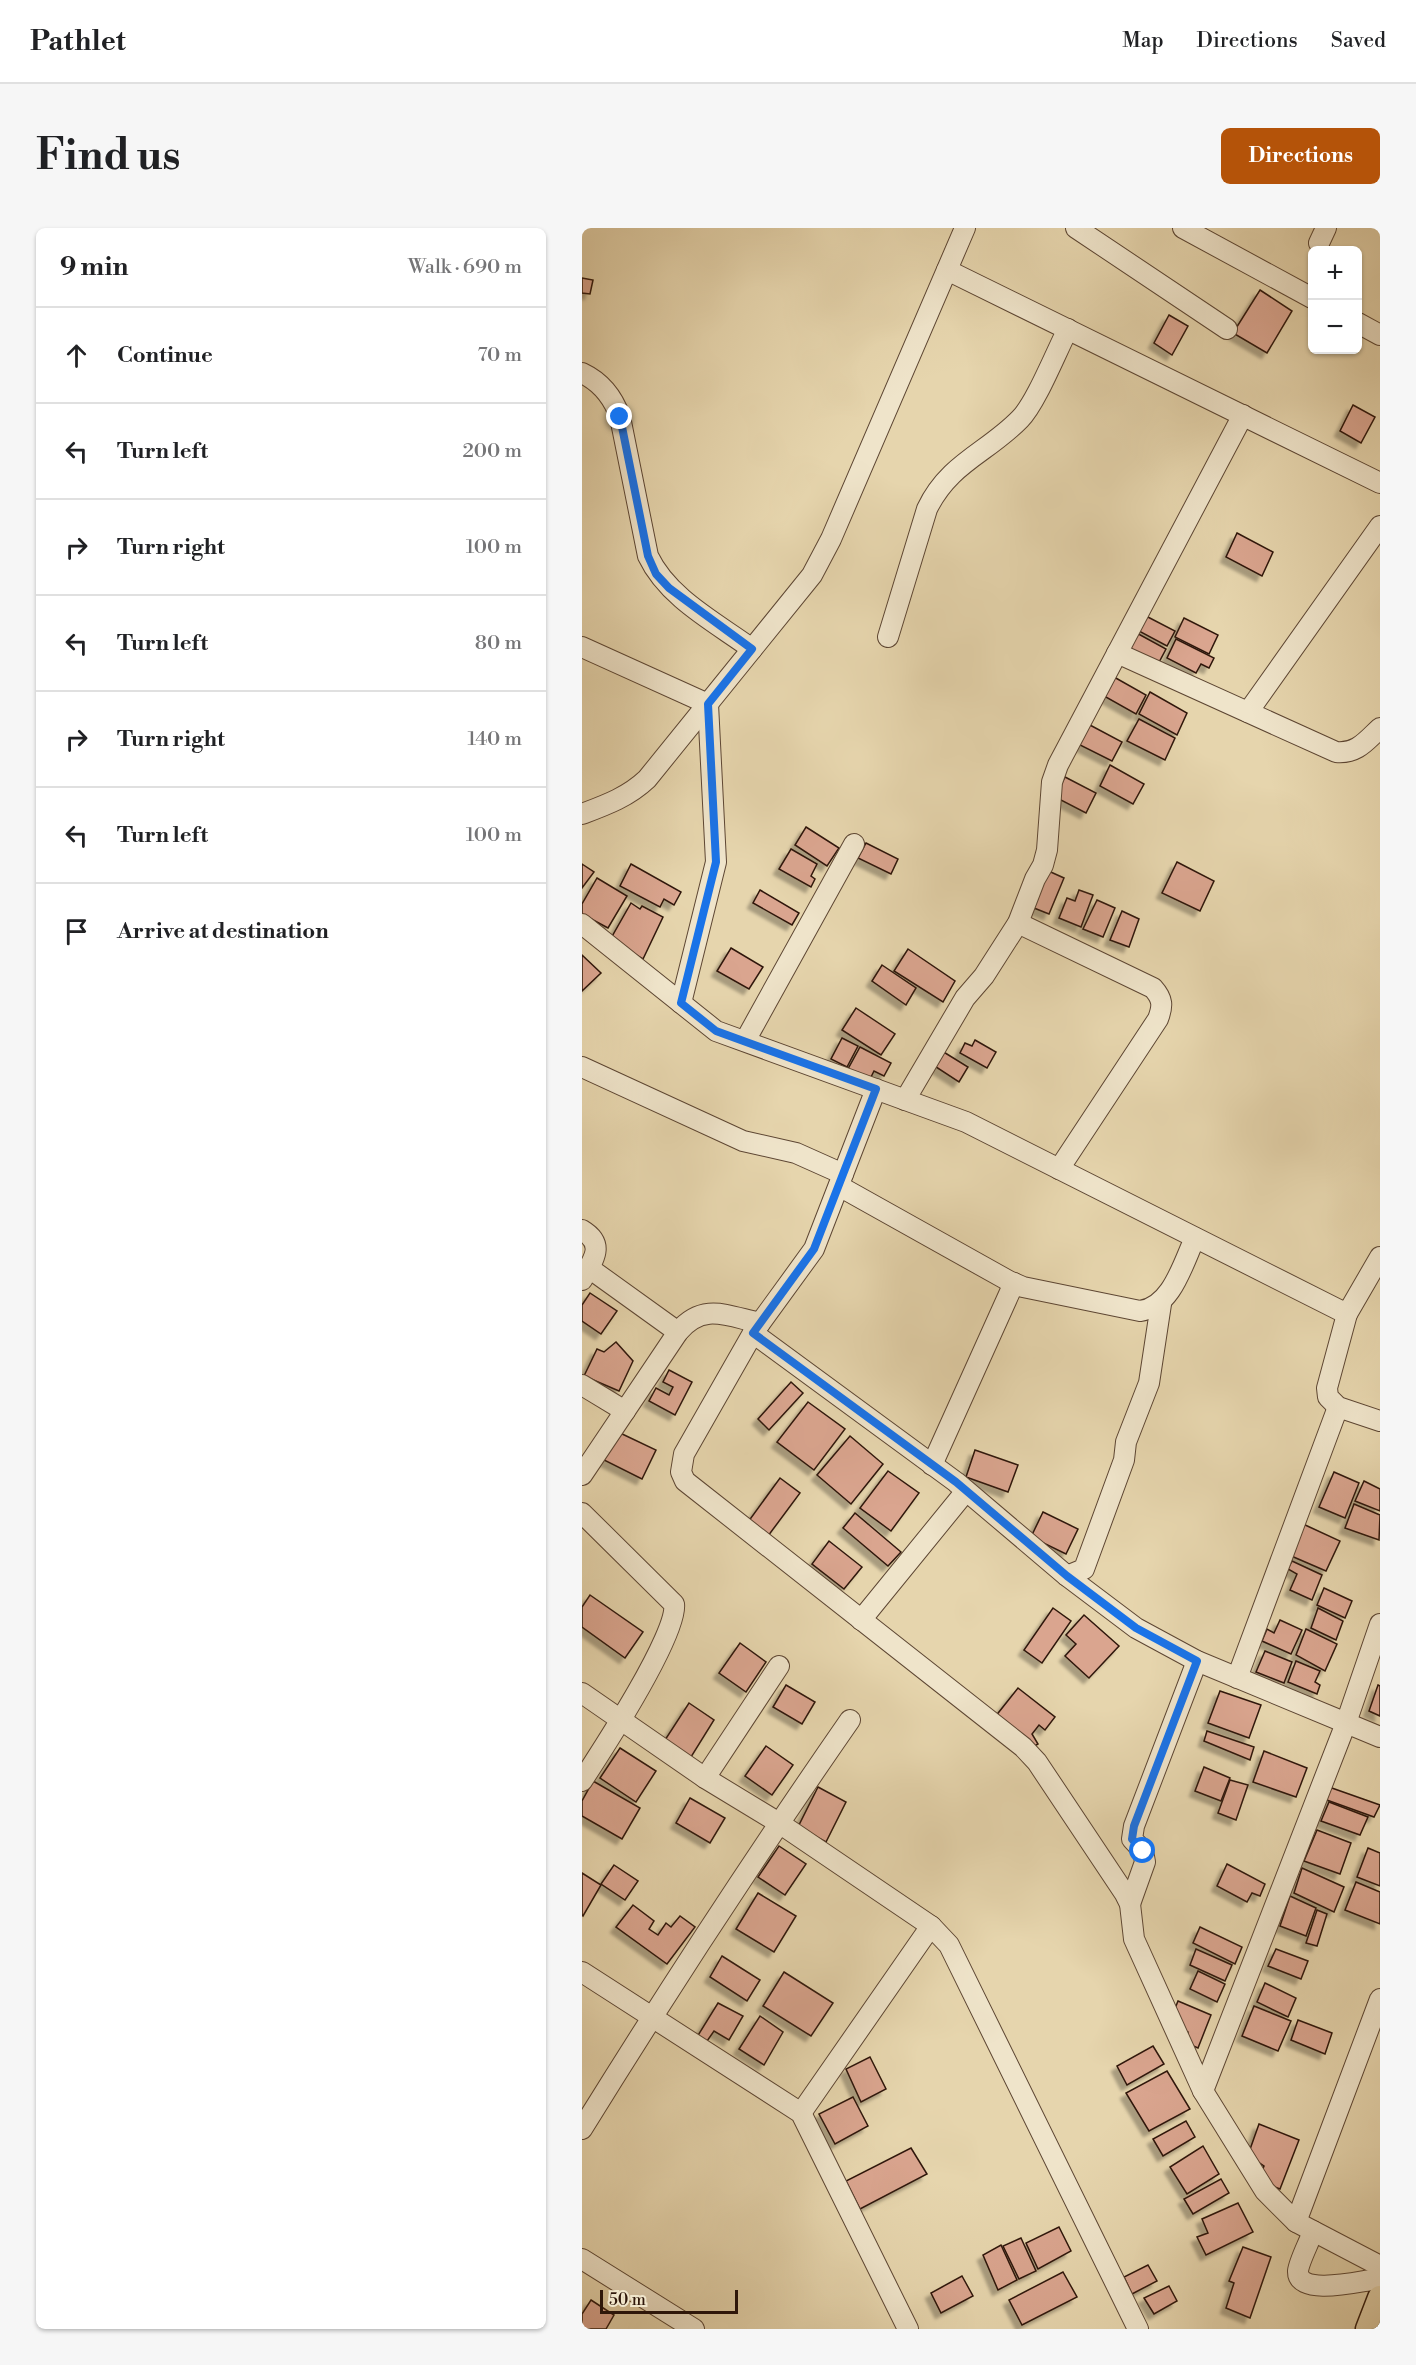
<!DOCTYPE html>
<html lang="en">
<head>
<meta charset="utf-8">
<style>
  :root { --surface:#fff; --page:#f6f6f6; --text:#202124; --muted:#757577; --line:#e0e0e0; --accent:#b45309 }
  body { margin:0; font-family:"Libre Bodoni",serif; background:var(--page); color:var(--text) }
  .controls { position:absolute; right:18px; top:18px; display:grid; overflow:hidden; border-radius:9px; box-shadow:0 2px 4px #0004 }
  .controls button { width:54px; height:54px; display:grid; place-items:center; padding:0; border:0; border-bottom:2px solid var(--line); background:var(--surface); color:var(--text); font:30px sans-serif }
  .scale { position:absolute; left:18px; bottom:15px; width:138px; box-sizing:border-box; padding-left:6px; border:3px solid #2f170a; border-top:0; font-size:16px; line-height:21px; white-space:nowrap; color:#2f170a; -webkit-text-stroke:4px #efe4ca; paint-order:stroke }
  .stop { position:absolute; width:18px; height:18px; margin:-14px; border:4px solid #1a73e8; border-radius:50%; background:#fff }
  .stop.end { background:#1a73e8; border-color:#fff; box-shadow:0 2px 6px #0008 }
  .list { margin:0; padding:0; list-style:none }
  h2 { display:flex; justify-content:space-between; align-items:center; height:78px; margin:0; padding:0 24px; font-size:26px }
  h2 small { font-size:20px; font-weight:400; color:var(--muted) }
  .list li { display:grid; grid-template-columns:39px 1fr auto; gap:18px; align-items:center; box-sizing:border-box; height:96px; padding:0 24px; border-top:2px solid var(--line) }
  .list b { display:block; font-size:22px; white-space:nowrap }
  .list em { font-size:20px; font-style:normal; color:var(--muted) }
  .icon { flex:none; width:33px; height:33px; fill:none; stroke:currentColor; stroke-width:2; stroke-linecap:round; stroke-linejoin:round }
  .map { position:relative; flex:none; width:798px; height:2101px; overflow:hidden; border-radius:9px }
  header { display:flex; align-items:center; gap:36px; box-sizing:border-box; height:84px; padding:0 30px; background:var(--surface); border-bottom:2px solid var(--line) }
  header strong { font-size:28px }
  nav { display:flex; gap:33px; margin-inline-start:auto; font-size:21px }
  .intro { display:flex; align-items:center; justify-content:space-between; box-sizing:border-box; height:144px; padding:0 36px }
  h1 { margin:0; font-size:42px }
  .button { padding:15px 27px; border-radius:9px; background:var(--accent); color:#fff; font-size:21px; font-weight:700 }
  main { display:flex; gap:36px; padding:0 36px }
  aside { flex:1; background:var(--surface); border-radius:9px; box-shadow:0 2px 4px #0004 }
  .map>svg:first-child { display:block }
  .building { fill:#daa58f; stroke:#2f170a; stroke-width:1.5; filter:url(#shadow) }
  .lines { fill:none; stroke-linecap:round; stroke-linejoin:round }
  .minor-casing { stroke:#5d4633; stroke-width:22 }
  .major-casing { stroke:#2f170a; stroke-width:27 }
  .minor { stroke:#efe4ca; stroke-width:20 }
  .major { stroke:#e6d5ad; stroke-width:24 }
  .route { stroke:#1a73e8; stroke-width:8 }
</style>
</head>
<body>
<header>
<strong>Pathlet</strong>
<nav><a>Map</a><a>Directions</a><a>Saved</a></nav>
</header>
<div class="intro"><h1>Find us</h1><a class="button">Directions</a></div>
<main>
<aside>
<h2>9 min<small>Walk · 690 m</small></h2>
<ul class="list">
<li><svg class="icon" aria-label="ahead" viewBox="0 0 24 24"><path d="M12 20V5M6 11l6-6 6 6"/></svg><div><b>Continue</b></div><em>70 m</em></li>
<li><svg class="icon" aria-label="left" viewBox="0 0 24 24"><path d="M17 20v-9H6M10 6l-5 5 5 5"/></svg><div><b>Turn left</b></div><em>200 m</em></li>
<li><svg class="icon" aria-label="right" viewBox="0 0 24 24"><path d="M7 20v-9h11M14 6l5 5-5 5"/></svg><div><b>Turn right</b></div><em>100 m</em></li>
<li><svg class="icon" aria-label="left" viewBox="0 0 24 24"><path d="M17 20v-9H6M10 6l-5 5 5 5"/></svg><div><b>Turn left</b></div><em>80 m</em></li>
<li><svg class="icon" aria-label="right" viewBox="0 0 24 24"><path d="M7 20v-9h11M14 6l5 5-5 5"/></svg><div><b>Turn right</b></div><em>140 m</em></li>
<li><svg class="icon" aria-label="left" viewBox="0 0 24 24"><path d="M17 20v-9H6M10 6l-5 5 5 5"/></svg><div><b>Turn left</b></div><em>100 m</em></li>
<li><svg class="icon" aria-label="arrive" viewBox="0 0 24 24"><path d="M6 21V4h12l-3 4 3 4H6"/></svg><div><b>Arrive at destination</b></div></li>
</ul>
</aside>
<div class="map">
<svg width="798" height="2101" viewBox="0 0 798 2101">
  <defs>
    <filter id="shadow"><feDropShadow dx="-5.5" dy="5.5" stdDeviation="1.5" flood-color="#0004"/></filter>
  </defs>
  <rect width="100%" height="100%" fill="#e6d5ad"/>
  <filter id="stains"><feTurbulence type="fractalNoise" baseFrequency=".00333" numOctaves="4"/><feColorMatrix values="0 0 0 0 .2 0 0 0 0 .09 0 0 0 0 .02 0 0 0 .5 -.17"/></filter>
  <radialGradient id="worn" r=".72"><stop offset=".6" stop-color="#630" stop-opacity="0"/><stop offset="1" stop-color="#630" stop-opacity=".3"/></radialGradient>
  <g class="building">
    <polygon points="0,50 11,52 8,66 0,65"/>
    <polygon points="678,62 710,83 685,125 651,105"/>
    <polygon points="587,87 606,98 590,127 572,115"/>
    <polygon points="771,177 793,189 779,215 758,203"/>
    <polygon points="655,305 691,324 680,348 644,329"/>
    <polygon points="562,387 593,403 585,418 555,402"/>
    <polygon points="602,390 636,407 627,426 593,409"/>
    <polygon points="551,403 584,421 575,438 543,421"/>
    <polygon points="594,411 632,430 627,440 619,436 614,445 585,430"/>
    <polygon points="532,449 564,467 554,486 522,468"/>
    <polygon points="568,464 605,485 595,507 557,486"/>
    <polygon points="557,491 593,510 583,532 545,513"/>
    <polygon points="506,496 540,514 530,533 496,516"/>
    <polygon points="528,537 562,556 551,576 518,558"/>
    <polygon points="483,549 514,565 504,585 473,569"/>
    <polygon points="224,599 257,620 245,638 213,617"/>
    <polygon points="284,615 316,631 309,646 276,630"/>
    <polygon points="209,621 235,636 229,648 233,651 229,659 197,641"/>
    <polygon points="595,634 632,653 618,683 580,665"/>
    <polygon points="0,636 12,644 0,660"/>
    <polygon points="49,636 99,664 92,677 82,671 78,679 38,658"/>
    <polygon points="462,641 482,650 467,686 447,678"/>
    <polygon points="15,650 45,668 26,700 0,686 0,676"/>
    <polygon points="178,662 217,685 210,697 171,675"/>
    <polygon points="497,662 511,667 499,699 477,690 485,670 493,673"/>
    <polygon points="515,672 533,680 521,709 501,701"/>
    <polygon points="49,675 58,681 60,678 81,689 61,731 28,712"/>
    <polygon points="540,683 557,691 547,719 528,712"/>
    <polygon points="149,720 181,739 167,761 135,743"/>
    <polygon points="326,721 373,753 361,774 312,743"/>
    <polygon points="0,727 19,745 0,763"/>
    <polygon points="300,737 334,760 324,777 290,753"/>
    <polygon points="274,780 313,806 299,827 260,802"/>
    <polygon points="260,810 276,818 265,839 249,831"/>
    <polygon points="393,812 414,824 405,840 378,825 383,815 390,818"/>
    <polygon points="278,819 309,835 302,848 292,843 288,851 266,841"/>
    <polygon points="360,823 386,839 377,854 351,837"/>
    <polygon points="8,1065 35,1083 19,1106 0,1093 0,1077"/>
    <polygon points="34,1114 51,1133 37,1163 2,1148 15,1121 22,1124"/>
    <polygon points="87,1142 110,1154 93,1187 67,1173 74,1160 87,1167 91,1159 81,1154"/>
    <polygon points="209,1154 221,1165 187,1202 176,1191"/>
    <polygon points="226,1174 263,1201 232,1242 195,1214"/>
    <polygon points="36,1204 74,1222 60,1251 22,1232"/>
    <polygon points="268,1208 301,1236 269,1276 235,1247"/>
    <polygon points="393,1222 436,1237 426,1264 384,1249"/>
    <polygon points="306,1243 337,1265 309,1303 278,1280"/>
    <polygon points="752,1244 777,1255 763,1290 737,1279"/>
    <polygon points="198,1250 218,1265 186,1308 166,1294"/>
    <polygon points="782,1253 798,1261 798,1283 773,1273"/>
    <polygon points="772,1276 798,1287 797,1312 763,1300"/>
    <polygon points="461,1284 496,1301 484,1326 449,1309"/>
    <polygon points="273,1285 319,1324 306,1338 261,1300"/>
    <polygon points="721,1296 758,1313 744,1343 707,1327"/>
    <polygon points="247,1313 280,1339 262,1361 230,1336"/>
    <polygon points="710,1333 740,1347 730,1372 708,1362 715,1346 706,1341"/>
    <polygon points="742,1360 770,1373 763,1390 735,1377"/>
    <polygon points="8,1367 61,1404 43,1430 0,1399 0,1379"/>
    <polygon points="471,1380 489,1393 460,1435 442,1422"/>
    <polygon points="736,1380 761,1393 754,1412 729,1400"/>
    <polygon points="502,1387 537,1418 507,1450 483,1428 494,1416 484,1407"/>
    <polygon points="698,1392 720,1402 709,1426 680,1413 685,1401 692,1405"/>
    <polygon points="724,1401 755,1416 743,1443 714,1427"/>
    <polygon points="158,1415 184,1434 164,1464 137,1445"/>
    <polygon points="683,1423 710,1434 702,1455 674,1444"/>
    <polygon points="714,1433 738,1443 733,1454 738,1457 735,1466 706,1454"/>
    <polygon points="204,1457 233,1474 220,1496 191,1479"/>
    <polygon points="796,1457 798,1458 798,1488 787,1483"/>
    <polygon points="436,1460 473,1489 463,1502 457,1497 450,1506 456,1516 451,1519 413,1489"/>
    <polygon points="638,1463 679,1477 667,1510 626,1495"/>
    <polygon points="107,1475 132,1492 109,1529 83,1512"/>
    <polygon points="625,1503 672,1519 668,1532 622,1513"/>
    <polygon points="184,1518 211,1537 190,1567 163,1548"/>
    <polygon points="38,1520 74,1543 54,1574 18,1550"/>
    <polygon points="682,1523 725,1540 714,1569 671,1554"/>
    <polygon points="622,1539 648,1550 639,1573 613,1563"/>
    <polygon points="648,1552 666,1557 654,1592 636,1585"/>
    <polygon points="11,1553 58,1580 40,1611 0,1588 0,1573"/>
    <polygon points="236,1559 264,1574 244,1614 216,1599"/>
    <polygon points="747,1559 798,1577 792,1589 742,1571"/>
    <polygon points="108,1570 143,1590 128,1615 94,1595"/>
    <polygon points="747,1574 786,1589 778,1607 739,1593"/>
    <polygon points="735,1602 769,1615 758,1646 722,1633"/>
    <polygon points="197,1618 224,1636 203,1667 176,1649"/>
    <polygon points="786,1620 798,1625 798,1658 775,1649"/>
    <polygon points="645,1636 683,1656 678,1668 670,1665 665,1674 635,1658"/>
    <polygon points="32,1637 56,1653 43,1672 19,1656"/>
    <polygon points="720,1640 762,1659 752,1684 712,1665"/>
    <polygon points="0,1645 19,1657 1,1688 0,1687"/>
    <polygon points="774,1654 798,1664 798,1696 763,1682"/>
    <polygon points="176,1665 214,1688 192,1724 154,1701"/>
    <polygon points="708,1668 734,1680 724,1708 698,1698"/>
    <polygon points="51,1677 72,1693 67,1701 76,1707 84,1695 89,1699 98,1688 113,1699 85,1736 34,1699"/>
    <polygon points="735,1682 745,1686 735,1718 724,1715"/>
    <polygon points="618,1699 660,1719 653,1736 611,1715"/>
    <polygon points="614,1721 650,1737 643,1753 608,1737"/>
    <polygon points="694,1721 726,1733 719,1751 686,1738"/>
    <polygon points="140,1728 178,1752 165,1773 128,1749"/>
    <polygon points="616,1743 643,1756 635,1774 608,1761"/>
    <polygon points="202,1744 251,1775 229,1808 181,1778"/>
    <polygon points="683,1755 714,1770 706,1789 675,1774"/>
    <polygon points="596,1773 629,1787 616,1820 602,1814 606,1804 596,1799 590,1788"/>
    <polygon points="136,1775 161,1788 147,1812 132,1803 123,1816 115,1809"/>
    <polygon points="672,1778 709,1793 696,1823 660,1808"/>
    <polygon points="178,1788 201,1804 182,1837 157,1821"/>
    <polygon points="716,1792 750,1805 743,1826 709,1812"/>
    <polygon points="571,1818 582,1836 545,1857 535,1838"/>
    <polygon points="288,1829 304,1861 279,1874 264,1841"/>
    <polygon points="585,1843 608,1881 567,1903 544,1865"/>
    <polygon points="271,1869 286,1898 253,1916 237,1886"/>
    <polygon points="604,1893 613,1909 581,1928 571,1911"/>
    <polygon points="677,1896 717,1912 698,1961 685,1956 678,1948 682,1938 666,1927"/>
    <polygon points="621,1918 637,1946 605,1966 588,1939"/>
    <polygon points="329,1920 345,1946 278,1981 264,1953"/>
    <polygon points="639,1951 647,1965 611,1986 602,1971"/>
    <polygon points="656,1975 671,2004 624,2027 615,2009 626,2005 620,1991"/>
    <polygon points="477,1999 489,2023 456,2041 444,2015"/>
    <polygon points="439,2010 454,2043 437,2051 421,2018"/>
    <polygon points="419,2017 435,2052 416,2062 401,2027"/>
    <polygon points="661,2019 689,2029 668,2090 644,2080 652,2055 647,2053"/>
    <polygon points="566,2037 575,2053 550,2066 542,2049"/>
    <polygon points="481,2044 495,2069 440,2097 427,2072"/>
    <polygon points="380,2048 391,2068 359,2085 349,2065"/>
    <polygon points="587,2058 595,2073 572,2086 562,2070"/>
    <polygon points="9,2072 32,2087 24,2101 0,2101 0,2086"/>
  </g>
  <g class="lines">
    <g class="minor-casing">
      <g id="minor">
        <polyline points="494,0 645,101"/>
        <polyline points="601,0 730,70"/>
        <polyline points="737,15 744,0"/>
        <polyline points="365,42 798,255"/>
        <polyline points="776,95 798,107"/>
        <path d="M0,145c19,9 31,24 38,44l28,139c20,42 67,66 104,93"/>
        <path d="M306,409l39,-128c22,-46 60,-56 93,-90 16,-16 36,-67 48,-90"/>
        <polyline points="0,419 126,476 134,634 99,775"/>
        <path d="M535,425l219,99c21,2 30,-11 44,-24"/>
        <polyline points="666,484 798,298"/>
        <path d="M0,586c24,-9 46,-17 65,-35l165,-204 19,-36 134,-311"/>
        <path d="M436,695l135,65c10,11 10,18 5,31l-99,150"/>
        <polyline points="0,696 134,803 384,894 765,1086 798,1029"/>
        <polyline points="163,813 272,616"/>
        <polyline points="0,839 161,913 214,925 261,946"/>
        <polyline points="294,861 232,1021 171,1105 102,1226 99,1244 103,1253 441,1519 455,1534 543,1666 548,1676 552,1711 621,1863 683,1963 714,1994 798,2038"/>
        <polyline points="323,872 383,770 402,748 436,695 453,651 461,637 465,622 470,554 476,537 661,187"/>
        <path d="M257,958l170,95 14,6 117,24c32,-4 43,-48 55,-73"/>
        <path d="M0,1002c25,15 10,31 0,50"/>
        <polyline points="7,1040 96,1104"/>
        <polyline points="765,1086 745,1160 746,1169 756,1179 798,1193"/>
        <polyline points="171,1105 374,1254 485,1348 554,1400 615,1433 798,1509"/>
        <polyline points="0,1157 43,1183"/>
        <polyline points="350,1237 432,1055"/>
        <path d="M0,1247l96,-143c25,-30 49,-16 82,-9"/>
        <path d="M0,1285l92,91c5,29 -73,148 -92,177"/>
        <polyline points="485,1348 502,1341 542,1232 544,1214 567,1155 579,1076"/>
        <polyline points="279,1392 384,1263"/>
        <polyline points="655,1450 756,1179"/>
        <polyline points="0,1465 123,1550 197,1595 349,1698 367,1717 556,2101"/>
        <polyline points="123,1550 197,1438"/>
        <polyline points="548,1676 563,1634 561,1623 550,1611 552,1598 615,1433"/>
        <polyline points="0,1744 219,1885 326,2101"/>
        <polyline points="621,1863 764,1495 798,1396"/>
        <polyline points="219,1885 349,1698"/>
        <path d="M0,1901c86,-139 175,-275 268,-409"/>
        <polyline points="714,1994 798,1771"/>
        <path d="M731,2003c-3,10 -14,30 -15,40 -1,25 59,11 73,9l9,1"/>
        <polyline points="0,2031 112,2101"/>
      </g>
    </g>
    <g class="major-casing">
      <polyline id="major" points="786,2101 798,2070"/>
    </g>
    <use href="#minor" class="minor"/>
    <use href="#major" class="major"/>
  </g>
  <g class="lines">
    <polyline class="route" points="38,189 66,328 74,346 87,360 170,421 126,476 134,634 99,775 134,803 294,861 232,1021 171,1105 374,1254 485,1348 554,1400 615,1433 552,1598 550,1611 561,1623"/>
  </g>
  <rect width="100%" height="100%" filter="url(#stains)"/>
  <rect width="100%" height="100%" fill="url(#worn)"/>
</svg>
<div class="controls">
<button>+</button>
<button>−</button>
</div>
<div class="scale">50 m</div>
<div class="stop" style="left:561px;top:1623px"></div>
<div class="stop end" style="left:38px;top:189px"></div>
</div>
</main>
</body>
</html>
